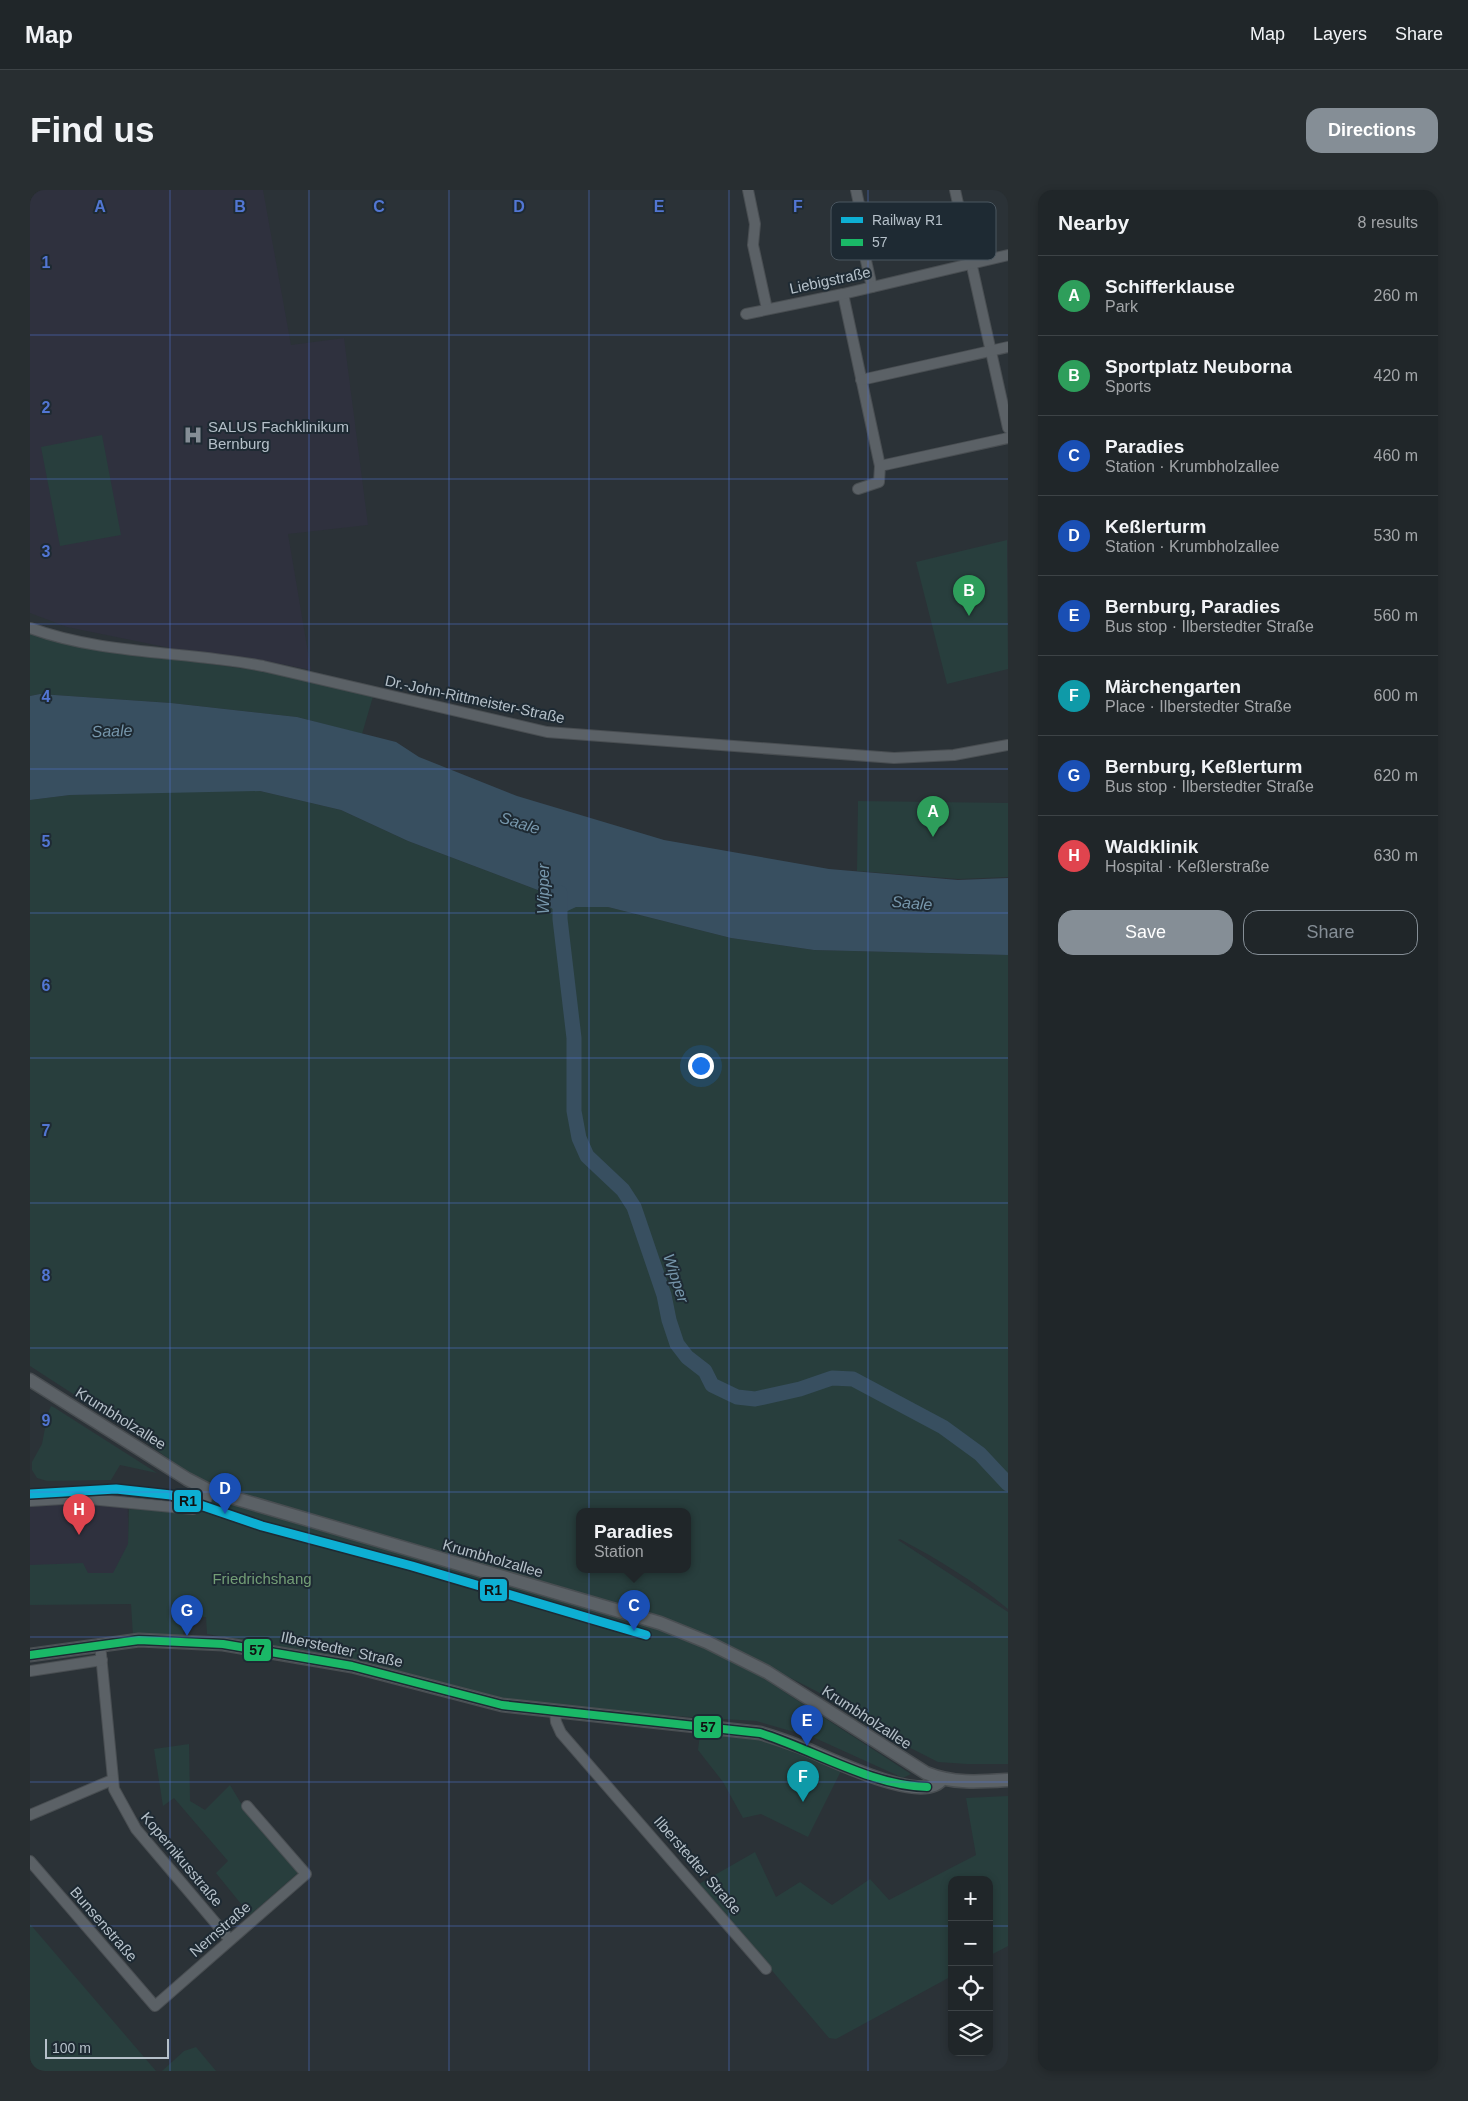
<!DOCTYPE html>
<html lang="en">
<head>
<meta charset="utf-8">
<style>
  :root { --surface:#202629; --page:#282e31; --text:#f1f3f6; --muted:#a2a5a8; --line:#3d4346; --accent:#858e96 }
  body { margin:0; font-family:Helvetica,sans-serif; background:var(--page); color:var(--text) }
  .controls { position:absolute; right:15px; bottom:15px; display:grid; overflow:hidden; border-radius:10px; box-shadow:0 2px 8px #0003 }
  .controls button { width:45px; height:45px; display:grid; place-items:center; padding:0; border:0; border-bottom:1px solid var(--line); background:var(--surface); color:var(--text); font:25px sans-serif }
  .scale { position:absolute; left:15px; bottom:12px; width:124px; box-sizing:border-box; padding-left:5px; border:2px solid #b5c0c9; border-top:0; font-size:14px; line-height:18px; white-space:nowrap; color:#b5c0c9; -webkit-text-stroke:4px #1e2a33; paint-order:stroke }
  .you { position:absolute; left:670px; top:875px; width:18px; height:18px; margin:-12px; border:4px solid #fff; border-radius:50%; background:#1a73e8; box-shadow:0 0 0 8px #1a73e833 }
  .badge { display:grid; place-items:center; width:32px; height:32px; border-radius:50%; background:var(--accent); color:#fff; font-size:16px; font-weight:700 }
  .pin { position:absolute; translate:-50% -41px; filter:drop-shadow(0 1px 2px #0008) }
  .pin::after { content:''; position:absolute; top:26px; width:18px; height:15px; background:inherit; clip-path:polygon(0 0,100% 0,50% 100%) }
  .popup { position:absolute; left:546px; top:1318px; width:115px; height:65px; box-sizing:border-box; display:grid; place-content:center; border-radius:10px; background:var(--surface); filter:drop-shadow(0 1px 4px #0005); font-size:16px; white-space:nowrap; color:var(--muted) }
  .popup b { font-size:19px; color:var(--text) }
  .popup::after { content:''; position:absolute; left:50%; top:100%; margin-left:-10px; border:10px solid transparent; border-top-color:var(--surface) }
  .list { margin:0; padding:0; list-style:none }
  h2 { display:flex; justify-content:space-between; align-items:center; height:65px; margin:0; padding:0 20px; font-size:21px }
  h2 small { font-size:16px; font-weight:400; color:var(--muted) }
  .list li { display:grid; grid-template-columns:32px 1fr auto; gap:15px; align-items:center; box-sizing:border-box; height:80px; padding:0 20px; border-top:1px solid var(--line) }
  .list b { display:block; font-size:19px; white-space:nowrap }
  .list p { margin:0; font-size:16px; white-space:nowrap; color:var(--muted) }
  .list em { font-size:16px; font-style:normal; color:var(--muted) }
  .actions { display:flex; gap:10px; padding:15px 20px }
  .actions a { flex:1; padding:11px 0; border:1px solid var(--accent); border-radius:15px; text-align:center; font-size:18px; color:var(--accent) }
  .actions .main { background:var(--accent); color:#fff }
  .icon { flex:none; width:28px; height:28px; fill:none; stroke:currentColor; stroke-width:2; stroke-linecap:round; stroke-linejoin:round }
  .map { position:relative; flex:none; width:978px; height:1881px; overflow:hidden; border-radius:15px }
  header { display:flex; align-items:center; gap:30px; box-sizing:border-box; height:70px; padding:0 25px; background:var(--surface); border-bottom:1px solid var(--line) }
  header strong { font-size:24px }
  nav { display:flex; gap:28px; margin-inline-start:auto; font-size:18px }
  .intro { display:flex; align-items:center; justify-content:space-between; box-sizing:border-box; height:120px; padding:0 30px }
  h1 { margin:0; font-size:35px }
  .button { padding:12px 22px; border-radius:15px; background:var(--accent); color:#fff; font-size:18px; font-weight:700 }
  main { display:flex; gap:30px; padding:0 30px }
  aside { flex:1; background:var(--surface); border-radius:15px; box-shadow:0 2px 8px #0003 }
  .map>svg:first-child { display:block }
  .medical { fill:#2f313e }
  .green { fill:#283e3d; fill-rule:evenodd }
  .water { fill:#384f60 }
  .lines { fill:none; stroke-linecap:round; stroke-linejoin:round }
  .river { stroke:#384f60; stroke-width:15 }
  .minor-casing { stroke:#494e52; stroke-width:12 }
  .tertiary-casing { stroke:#494e52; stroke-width:15 }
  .minor { stroke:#5b6166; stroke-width:10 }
  .tertiary { stroke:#5b6166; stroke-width:12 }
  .bus-1-casing { stroke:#1e2a33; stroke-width:11 }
  .bus-1 { stroke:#1ab867; stroke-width:8 }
  .rail-1-casing { stroke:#1e2a33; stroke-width:12 }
  .rail-1 { stroke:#0dafd3; stroke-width:9 }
  .grid { fill:none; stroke:#5276d3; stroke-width:1; stroke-opacity:0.55 }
  .labels { text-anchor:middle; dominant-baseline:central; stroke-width:4; stroke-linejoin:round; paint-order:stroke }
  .street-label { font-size:15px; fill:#b5c0c9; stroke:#1e2a33 }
  .poi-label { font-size:15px; fill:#b5c0c9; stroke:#1e2a33; text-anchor:start }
  .park-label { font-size:15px; fill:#739e76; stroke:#1e2a33 }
  .water-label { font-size:16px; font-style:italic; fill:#7696ab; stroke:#1e2a33 }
  .key { fill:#1e2a33; stroke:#4b5760; stroke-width:1 }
  .key-label { font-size:14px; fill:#b5c0c9 }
  .grid-label { font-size:16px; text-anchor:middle; font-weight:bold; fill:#5276d3; stroke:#1e2a33; stroke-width:4; stroke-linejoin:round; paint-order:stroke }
  .line-badge { stroke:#1e2a33; stroke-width:2 }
  .pale-badge-label { font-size:14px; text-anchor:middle; font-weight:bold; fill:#111 }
</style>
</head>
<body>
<header>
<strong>Map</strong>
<nav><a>Map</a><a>Layers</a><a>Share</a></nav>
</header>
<div class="intro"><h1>Find us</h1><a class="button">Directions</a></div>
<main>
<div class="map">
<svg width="978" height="1881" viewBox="0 0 978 1881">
  <rect width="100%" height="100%" fill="#2b3237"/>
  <g class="medical">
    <polygon points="0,0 233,0 261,155 314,148 338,335 258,344 281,480 220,468 160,462 37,437 0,423"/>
    <polygon points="97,1301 100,1383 0,1384 0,1306"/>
  </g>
  <g class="green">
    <polygon points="72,245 91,345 30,356 11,257"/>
    <polygon points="977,350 978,479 917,494 886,372"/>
    <polygon points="0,441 54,457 269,486 344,503 332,544 267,527 141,513 10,504 0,506"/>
    <path d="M193,600l37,1 81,19 67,31 135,51 5,14 60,1 123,31 83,12 194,5v654c-34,-28 -69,-49 -108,-70l-2,1 110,72v152h-41l-29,-2 -69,-35 -51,-35 -67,-34 -552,-176 -58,-44 -111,-72v-566l40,-5zM550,1322h108v58h-108z"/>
    <polygon points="828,611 978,613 978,687 928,689 827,681"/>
    <polygon points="21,1216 25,1218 127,1283 90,1275 81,1290 17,1291 7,1288 2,1280 2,1272 12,1254 18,1223"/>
    <polygon points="180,1310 196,1310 627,1438 679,1460 733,1488 881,1584 873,1588 785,1548 726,1531 533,1519 474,1509 328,1471 177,1444 176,1427 155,1426 153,1446 103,1446 101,1414 0,1415 0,1375 53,1373 58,1383 83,1383 98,1354 99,1319 167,1323 173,1320"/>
    <polygon points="670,1544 736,1548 811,1581 778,1647 731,1624 713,1628 693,1592 668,1560"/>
    <polygon points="159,1554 160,1611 175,1620 200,1595 215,1620 269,1682 220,1725 186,1683 198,1671 144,1608 133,1616 124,1559"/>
    <polygon points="978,1606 978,1756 959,1766 959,1690 922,1690 922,1786 806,1849 799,1848 669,1694 725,1662 746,1707 770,1692 802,1715 840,1689 859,1710 946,1665 936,1608"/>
    <polygon points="0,1734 126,1881 0,1881"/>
    <polygon points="166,1857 186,1881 132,1881 154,1861"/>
  </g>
  <polygon class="water" points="10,504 141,513 267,527 366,552 389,567 487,606 634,650 799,679 928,690 978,688 978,765 784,760 701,748 578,717 546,717 531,724 518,716 513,702 378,651 311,620 230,601 40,605 0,610 0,506"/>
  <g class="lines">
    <polyline class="river" points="530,703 530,729 544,848 544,921 549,948 557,966 593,1000 604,1017 634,1105 639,1130 647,1154 657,1167 675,1181 682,1195 707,1207 725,1209 770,1199 802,1188 823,1189 913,1237 950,1264 978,1294"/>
    <g class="minor-casing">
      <g id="minor">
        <polyline points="718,0 725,34 723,55 737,119"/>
        <polyline points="826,0 829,14 827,31 842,97"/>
        <polyline points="925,0 978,238"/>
        <polyline points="813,104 850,276"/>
        <polyline points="716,124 813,104 978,65"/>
        <polyline points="831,190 978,157"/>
        <polyline points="828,299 849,292 850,276 978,248"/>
        <path d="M0,438c73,27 156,23 233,38l284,66 347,26 60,-3 54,-10"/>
        <polyline points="0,1311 49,1308 163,1319 175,1312 180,1301"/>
        <polyline points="70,1454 84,1599 106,1639 200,1750"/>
        <polyline points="0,1481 72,1470"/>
        <polyline points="525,1522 526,1532 531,1543 736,1779"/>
        <polyline points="0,1625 82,1590"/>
        <polyline points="0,1671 125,1816 276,1684 217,1616"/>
      </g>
    </g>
    <g class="tertiary-casing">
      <g id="tertiary">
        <path d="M0,1190l157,99 23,12 450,132 47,19 60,30 159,101c27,11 53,9 82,7"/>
        <path d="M0,1465l109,-15 84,4 129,22 150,39 258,28c14,4 28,9 41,14 25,9 122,60 141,32"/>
      </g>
    </g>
    <use href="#minor" class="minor"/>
    <use href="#tertiary" class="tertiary"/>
    <g class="bus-1-casing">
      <path id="bus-1" d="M0,1465l109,-15 84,4 129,22 150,39 258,28c54,17 112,53 167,54"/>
    </g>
    <use href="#bus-1" class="bus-1"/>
    <g class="rail-1-casing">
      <polyline id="rail-1" points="0,1304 86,1299 141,1305 232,1336 382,1376 616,1445"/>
    </g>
    <use href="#rail-1" class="rail-1"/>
  </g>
  <path class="grid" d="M140,0v1881M279,0v1881M419,0v1881M559,0v1881M699,0v1881M838,0v1881M0,145h978M0,289h978M0,434h978M0,579h978M0,723h978M0,868h978M0,1013h978M0,1158h978M0,1302h978M0,1447h978M0,1592h978M0,1736h922M959,1736h19"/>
  <defs>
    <g id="hospital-bare" transform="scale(1.5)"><path d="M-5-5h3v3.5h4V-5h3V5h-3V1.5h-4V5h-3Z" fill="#858e96" stroke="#1e2a33" stroke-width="2.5" paint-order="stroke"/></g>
  </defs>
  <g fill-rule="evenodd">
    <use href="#hospital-bare" x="163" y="245"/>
  </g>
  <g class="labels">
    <g class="street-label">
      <text transform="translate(800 90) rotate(-12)">Liebigstraße</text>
      <text transform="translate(445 509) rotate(12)">Dr.-John-Rittmeister-Straße</text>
      <text transform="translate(91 1228) rotate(32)">Krumbholzallee</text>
      <text transform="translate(463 1368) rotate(16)">Krumbholzallee</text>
      <text transform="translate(312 1459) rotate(12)">Ilberstedter Straße</text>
      <text transform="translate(837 1527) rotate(33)">Krumbholzallee</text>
      <text transform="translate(152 1669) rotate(50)">Kopernikusstraße</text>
      <text transform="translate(668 1675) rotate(49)">Ilberstedter Straße</text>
      <text transform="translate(74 1734) rotate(49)">Bunsenstraße</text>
      <text transform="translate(190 1739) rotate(-41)">Nernstraße</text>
    </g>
    <g class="poi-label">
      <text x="178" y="236">SALUS Fachklinikum<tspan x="178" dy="17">Bernburg</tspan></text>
    </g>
    <g class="park-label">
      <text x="232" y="1388">Friedrichshang</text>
    </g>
    <g class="water-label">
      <text transform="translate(82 541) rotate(-2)">Saale</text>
      <text transform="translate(490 633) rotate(18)">Saale</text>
      <text transform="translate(513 699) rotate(-90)">Wipper</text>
      <text transform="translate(882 713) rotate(5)">Saale</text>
      <text transform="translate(646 1088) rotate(72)">Wipper</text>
    </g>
  </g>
  <rect x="801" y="12" width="165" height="58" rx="8" class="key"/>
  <rect x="811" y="27" width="22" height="6" fill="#0dafd3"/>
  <rect x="811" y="49" width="22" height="7" fill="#1ab867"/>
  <g class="key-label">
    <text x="842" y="35">Railway R1</text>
    <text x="842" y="57">57</text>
  </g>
  <g class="grid-label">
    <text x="70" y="22">A</text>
    <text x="210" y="22">B</text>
    <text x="349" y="22">C</text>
    <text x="489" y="22">D</text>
    <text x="629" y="22">E</text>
    <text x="768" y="22">F</text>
    <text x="16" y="78">1</text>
    <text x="16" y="223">2</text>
    <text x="16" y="367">3</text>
    <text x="16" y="512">4</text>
    <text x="16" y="657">5</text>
    <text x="16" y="801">6</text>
    <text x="16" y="946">7</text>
    <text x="16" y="1091">8</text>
    <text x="16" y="1236">9</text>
  </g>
  <g class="line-badge">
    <rect x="143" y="1299" width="29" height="24" rx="5" fill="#0dafd3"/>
    <rect x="449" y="1388" width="29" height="24" rx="5" fill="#0dafd3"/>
    <rect x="213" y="1448" width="29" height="24" rx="5" fill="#1ab867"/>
    <rect x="663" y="1525" width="29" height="24" rx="5" fill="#1ab867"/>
  </g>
  <g class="pale-badge-label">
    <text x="158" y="1316">R1</text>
    <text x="463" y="1405">R1</text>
    <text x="227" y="1465">57</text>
    <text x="678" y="1542">57</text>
  </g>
</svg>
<div class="controls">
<button>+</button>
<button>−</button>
<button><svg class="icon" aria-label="locate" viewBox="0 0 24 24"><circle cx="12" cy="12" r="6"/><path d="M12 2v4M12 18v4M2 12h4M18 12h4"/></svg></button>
<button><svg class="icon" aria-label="layers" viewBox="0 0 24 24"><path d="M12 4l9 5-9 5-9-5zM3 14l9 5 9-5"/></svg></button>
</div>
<div class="scale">100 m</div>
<div class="you"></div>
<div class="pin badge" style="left:903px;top:647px;background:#2e9e5b">A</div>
<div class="pin badge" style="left:939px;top:426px;background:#2e9e5b">B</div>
<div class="pin badge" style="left:604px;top:1441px;background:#1a4fb4">C</div>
<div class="popup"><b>Paradies</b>Station</div>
<div class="pin badge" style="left:195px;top:1324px;background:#1a4fb4">D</div>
<div class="pin badge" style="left:777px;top:1556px;background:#1a4fb4">E</div>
<div class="pin badge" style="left:773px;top:1612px;background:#0f9aa8">F</div>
<div class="pin badge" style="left:157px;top:1446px;background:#1a4fb4">G</div>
<div class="pin badge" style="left:49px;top:1345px;background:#e0444e">H</div>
</div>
<aside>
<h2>Nearby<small>8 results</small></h2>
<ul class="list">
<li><span class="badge" style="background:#2e9e5b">A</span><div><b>Schifferklause</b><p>Park</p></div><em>260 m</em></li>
<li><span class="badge" style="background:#2e9e5b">B</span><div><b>Sportplatz Neuborna</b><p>Sports</p></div><em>420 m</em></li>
<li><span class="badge" style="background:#1a4fb4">C</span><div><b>Paradies</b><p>Station · Krumbholzallee</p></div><em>460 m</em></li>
<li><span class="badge" style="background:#1a4fb4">D</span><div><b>Keßlerturm</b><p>Station · Krumbholzallee</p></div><em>530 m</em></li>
<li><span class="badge" style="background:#1a4fb4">E</span><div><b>Bernburg, Paradies</b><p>Bus stop · Ilberstedter Straße</p></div><em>560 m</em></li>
<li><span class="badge" style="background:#0f9aa8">F</span><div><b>Märchengarten</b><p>Place · Ilberstedter Straße</p></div><em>600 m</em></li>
<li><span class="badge" style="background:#1a4fb4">G</span><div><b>Bernburg, Keßlerturm</b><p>Bus stop · Ilberstedter Straße</p></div><em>620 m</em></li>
<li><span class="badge" style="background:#e0444e">H</span><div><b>Waldklinik</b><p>Hospital · Keßlerstraße</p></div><em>630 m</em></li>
</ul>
<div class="actions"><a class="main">Save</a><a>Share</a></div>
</aside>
</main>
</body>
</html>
